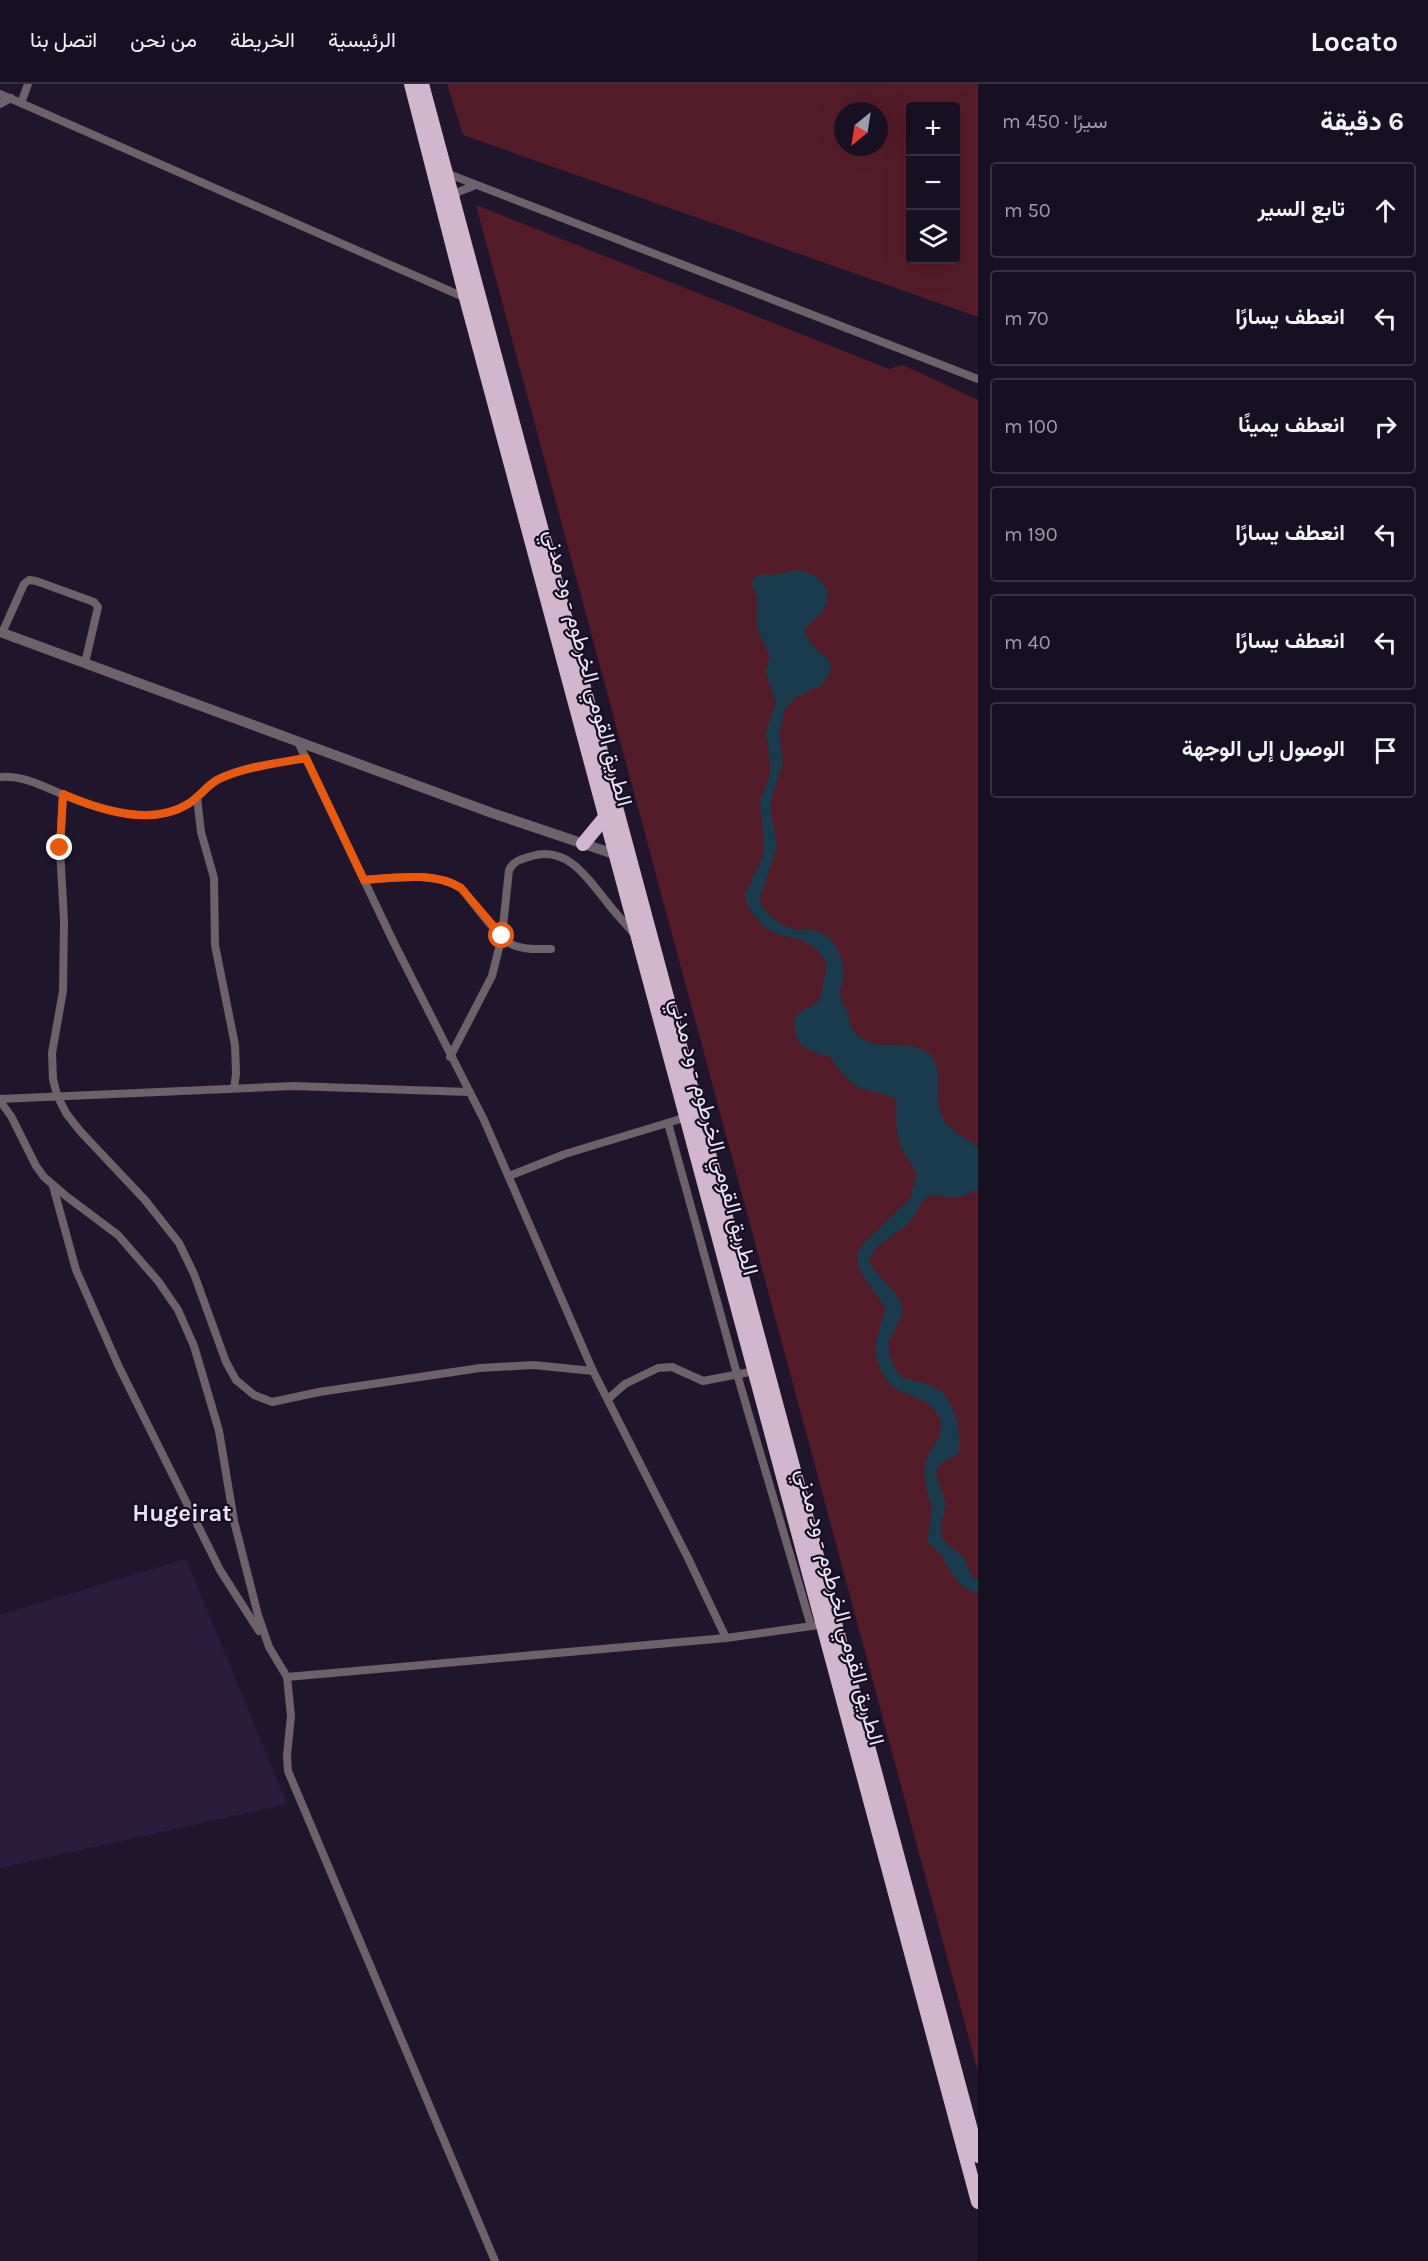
<!DOCTYPE html>
<html lang="ar">
<head>
<meta charset="utf-8">
<style>
  :root { --surface:#171022; --page:#241e2f; --text:#f1f3f6; --muted:#9e9da5; --line:#363040 }
  body { margin:0; font-family:Karla,Vazirmatn,sans-serif; background:var(--page); color:var(--text); direction:rtl }
  .controls { position:absolute; right:18px; top:18px; display:grid; overflow:hidden; border-radius:6px; box-shadow:0 6px 24px #0002 }
  .controls button { width:54px; height:54px; display:grid; place-items:center; padding:0; border:0; border-bottom:2px solid var(--line); background:var(--surface); color:var(--text); font:30px sans-serif }
  .compass { position:absolute; left:834px; top:18px; width:54px; height:54px; border-radius:50%; background:var(--surface); box-shadow:0 6px 24px #0002; rotate:210deg }
  .stop { position:absolute; width:18px; height:18px; margin:-14px; border:4px solid #ea580c; border-radius:50%; background:#fff }
  .stop.end { background:#ea580c; border-color:#fff; box-shadow:0 2px 6px #0008 }
  .list { margin:0; padding:0; list-style:none }
  h2 { display:flex; justify-content:space-between; align-items:center; height:78px; margin:0; padding:0 24px; font-size:26px }
  h2 small { font-size:20px; font-weight:400; color:var(--muted) }
  .list li { display:grid; grid-template-columns:39px 1fr auto; gap:18px; align-items:center; box-sizing:border-box; height:96px; margin:0 12px 12px; padding:0 12px; border:2px solid var(--line); border-radius:6px }
  .list b { display:block; font-size:22px; white-space:nowrap }
  .list em { font-size:20px; font-style:normal; color:var(--muted) }
  .icon { flex:none; width:33px; height:33px; fill:none; stroke:currentColor; stroke-width:2; stroke-linecap:round; stroke-linejoin:round }
  .map { position:relative; flex:none; width:978px; height:2177px; overflow:hidden; direction:ltr }
  header { display:flex; align-items:center; gap:36px; box-sizing:border-box; height:84px; padding:0 30px; background:var(--surface); border-bottom:2px solid var(--line) }
  header strong { font-size:28px }
  nav { display:flex; gap:33px; margin-inline-start:auto; font-size:21px }
  main { display:flex }
  aside { flex:1; background:var(--surface) }
  .map>svg:first-child { display:block }
  .built { fill:#291d3b }
  .green { fill:#541c29; fill-rule:evenodd }
  .water { fill:#183c4d }
  .lines { fill:none; stroke-linecap:round; stroke-linejoin:round }
  .minor { stroke:#6d616a; stroke-width:8 }
  .tertiary { stroke:#6d616a; stroke-width:10 }
  .trunk { stroke:#d2b6cb; stroke-width:14 }
  .route { stroke:#ea580c; stroke-width:8 }
  .labels { text-anchor:middle; dominant-baseline:central; stroke-width:4.5; stroke-linejoin:round; paint-order:stroke }
  .street-label { font-size:22px; fill:#e9e3f4; stroke:#160d24 }
  .neighbourhood-label { font-size:24px; font-weight:bold; fill:#e9e3f4; stroke:#160d24 }
</style>
</head>
<body>
<header>
<strong>Locato</strong>
<nav><a>الرئيسية</a><a>الخريطة</a><a>من نحن</a><a>اتصل بنا</a></nav>
</header>
<main>
<aside>
<h2>6 دقيقة<small>سيرًا · 450 m</small></h2>
<ul class="list">
<li><svg class="icon" aria-label="ahead" viewBox="0 0 24 24"><path d="M12 20V5M6 11l6-6 6 6"/></svg><div><b>تابع السير</b></div><em>50 m</em></li>
<li><svg class="icon" aria-label="left" viewBox="0 0 24 24"><path d="M17 20v-9H6M10 6l-5 5 5 5"/></svg><div><b>انعطف يسارًا</b></div><em>70 m</em></li>
<li><svg class="icon" aria-label="right" viewBox="0 0 24 24"><path d="M7 20v-9h11M14 6l5 5-5 5"/></svg><div><b>انعطف يمينًا</b></div><em>100 m</em></li>
<li><svg class="icon" aria-label="left" viewBox="0 0 24 24"><path d="M17 20v-9H6M10 6l-5 5 5 5"/></svg><div><b>انعطف يسارًا</b></div><em>190 m</em></li>
<li><svg class="icon" aria-label="left" viewBox="0 0 24 24"><path d="M17 20v-9H6M10 6l-5 5 5 5"/></svg><div><b>انعطف يسارًا</b></div><em>40 m</em></li>
<li><svg class="icon" aria-label="arrive" viewBox="0 0 24 24"><path d="M6 21V4h12l-3 4 3 4H6"/></svg><div><b>الوصول إلى الوجهة</b></div></li>
</ul>
</aside>
<div class="map">
<svg width="978" height="2177" viewBox="0 0 978 2177">
  <rect width="100%" height="100%" fill="#1f162e"/>
  <polygon class="built" points="186,1475 287,1720 0,1784 0,1531"/>
  <g class="green">
    <path d="M447,0h531v233l-515,-182zM956,22v154h-46v-154zM843,27h36v36h-36z"/>
    <polygon points="476,121 889,285 903,281 978,316 978,1988"/>
  </g>
  <path class="water" d="M794,486c22,1 44,18 29,41 -5,8 -16,11 -19,20l8,14 15,13 4,7 -2,9 -7,11 -26,12 -12,14 -5,23 4,29 -11,34 -1,16 6,33 -18,54c8,16 25,31 44,30 9,0 17,0 25,7 11,11 17,26 15,42 -1,5 -4,12 -3,18 1,6 6,10 8,16 2,6 1,12 5,17 18,27 53,5 76,24 16,14 3,45 14,65 7,13 25,19 35,29v41c-9,6 -20,9 -31,8 -7,-1 -12,-3 -19,0 -9,4 -10,15 -16,22 -12,15 -37,22 -43,42 8,17 27,29 32,42 8,24 -33,36 2,75 12,3 32,6 41,16 11,13 19,43 14,60l-19,11 -3,10 10,30 -5,18v10l3,8 20,16 8,20 6,2v14c-20,-2 -27,-23 -37,-38 -4,-5 -10,-9 -14,-14 2,-12 7,-29 3,-41 -4,-11 -7,-24 -5,-36 4,-17 22,-28 14,-47 -8,-18 -26,-18 -41,-27 -15,-9 -25,-31 -22,-48 2,-12 8,-23 9,-35l-24,-34 -4,-13 1,-8 2,-5 50,-48 7,-25 -16,-26 -4,-17 -2,-32c-10,-7 -21,-5 -32,-10 -17,-6 -23,-20 -34,-33 -23,-4 -40,-14 -33,-41l24,-15 7,-36 -9,-14 -16,-10 -26,-6 -12,-7 -16,-19 -3,-14 17,-35 2,-14 -4,-45 10,-25v-9l-2,-23 -3,-9 11,-32 -11,-30 5,-15 -13,-29v-30l-5,-15 2,-5 6,-4 15,1z"/>
  <g class="lines">
    <g class="minor">
      <polyline points="0,10 466,214"/>
      <polyline points="21,19 28,0"/>
      <polyline points="0,20 11,14"/>
      <polyline points="446,89 978,295"/>
      <polyline points="453,116 458,108 476,101"/>
      <polyline points="2,549 24,500 29,496 36,497 94,518 98,523 85,579"/>
      <polyline points="298,658 394,859 484,1036 593,1287 688,1474 726,1554"/>
      <path d="M0,693c27,-2 49,13 74,22 22,8 48,16 71,16 19,0 37,-5 51,-17 7,-6 13,-13 21,-18 26,-14 61,-17 89,-22"/>
      <polyline points="63,710 60,764 64,837 63,907 52,969 53,995 57,1011 66,1029 80,1047 145,1116 179,1159 194,1190 226,1278 236,1296 254,1311 272,1318 319,1308 480,1284 533,1281 593,1287"/>
      <polyline points="197,713 201,748 214,794 215,861 235,961 236,990 234,1004"/>
      <path d="M364,796c30,-2 70,-9 97,8 12,14 37,50 52,57 11,5 26,4 38,4"/>
      <path d="M450,973l42,-81 10,-40 7,-66c5,-10 13,-11 23,-14 35,-10 55,21 74,45 9,12 20,23 30,35"/>
      <polyline points="0,1015 293,1002 469,1008"/>
      <polyline points="0,1017 11,1032 36,1082 44,1093 66,1112 118,1151 158,1197 178,1226 194,1262 219,1347 234,1437 258,1531 269,1563 287,1593 291,1632 287,1671 288,1687 495,2177"/>
      <polyline points="668,1039 737,1290 811,1542"/>
      <polyline points="509,1092 565,1070 687,1033"/>
      <polyline points="53,1102 76,1186 119,1283 220,1486 259,1547"/>
      <polyline points="608,1315 625,1300 658,1284 672,1283 703,1297 755,1287"/>
      <polyline points="287,1593 726,1554 826,1540"/>
    </g>
    <polyline class="tertiary" points="0,548 492,729 620,772"/>
    <g class="trunk">
      <polyline points="411,0 466,214 978,2118"/>
      <polyline points="422,0 978,2072"/>
      <polyline points="583,760 606,732"/>
    </g>
  </g>
  <g class="lines">
    <path class="route" d="M60,764l3,-54c36,16 88,33 125,10 12,-7 19,-20 33,-26 26,-11 57,-15 85,-20l58,122c30,-2 70,-9 97,8l41,48"/>
  </g>
  <g class="labels">
    <g class="street-label">
      <text transform="translate(588 584) rotate(75)">الطريق القومي الخرطوم - ود مدني</text>
      <text transform="translate(714 1053) rotate(75)">الطريق القومي الخرطوم - ود مدني</text>
      <text transform="translate(840 1523) rotate(75)">الطريق القومي الخرطوم - ود مدني</text>
    </g>
    <g class="neighbourhood-label">
      <text x="182" y="1429">Hugeirat</text>
    </g>
  </g>
</svg>
<div class="controls">
<button>+</button>
<button>−</button>
<button><svg class="icon" aria-label="layers" viewBox="0 0 24 24"><path d="M12 4l9 5-9 5-9-5zM3 14l9 5 9-5"/></svg></button>
</div>
<svg class="compass" viewBox="-18 -18 36 36"><path d="M0-13l5 13h-10z" fill="#e53935"/><path d="M0 13l5-13h-10z" fill="#9e9da5"/></svg>
<div class="stop" style="left:502px;top:852px"></div>
<div class="stop end" style="left:60px;top:764px"></div>
</div>
</main>
</body>
</html>
